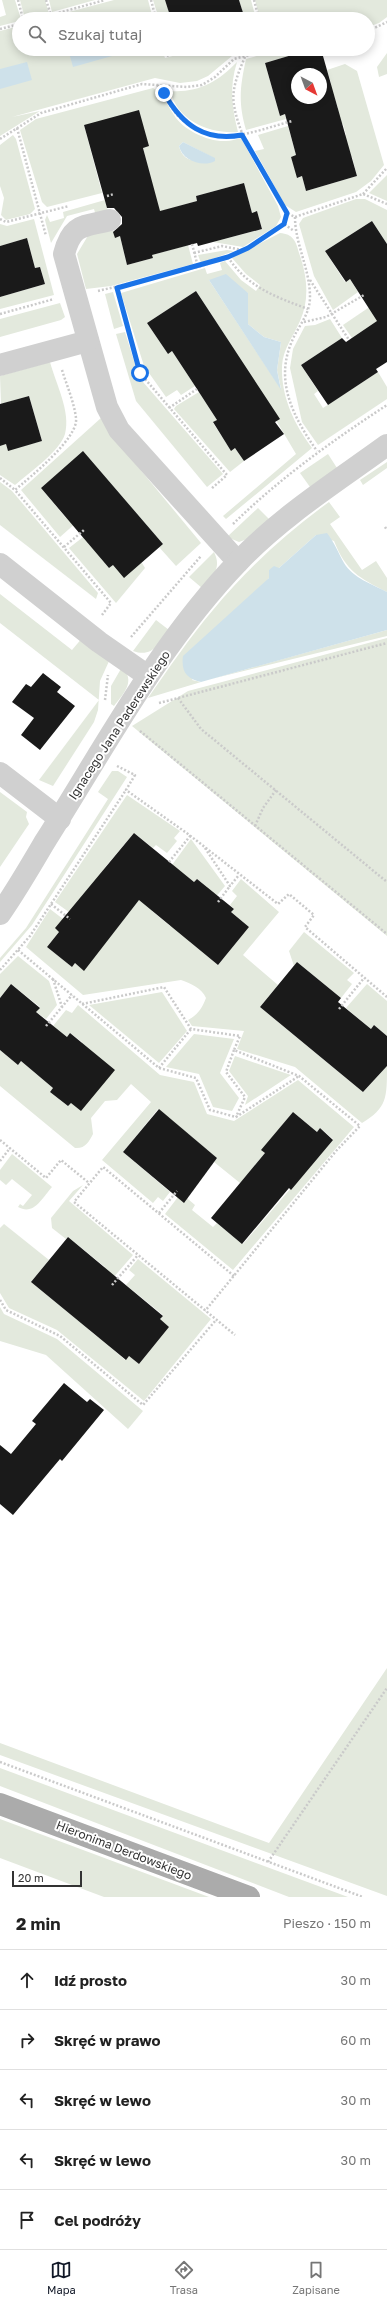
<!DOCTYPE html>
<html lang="pl">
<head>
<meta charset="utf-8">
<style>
  :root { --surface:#fff; --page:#f6f6f6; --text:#222; --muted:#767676; --line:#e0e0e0; --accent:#111827 }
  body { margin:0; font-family:"Golos Text",sans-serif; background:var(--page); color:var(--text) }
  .compass { position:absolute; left:291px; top:68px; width:36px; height:36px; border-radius:50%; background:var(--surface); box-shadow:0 2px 10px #0003; rotate:139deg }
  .scale { position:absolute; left:12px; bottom:10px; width:70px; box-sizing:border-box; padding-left:4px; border:2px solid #333; border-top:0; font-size:11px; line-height:14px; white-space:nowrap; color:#333; -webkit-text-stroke:3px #fff; paint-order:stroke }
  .stop { position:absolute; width:12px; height:12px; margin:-9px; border:3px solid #1a73e8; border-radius:50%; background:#fff }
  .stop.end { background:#1a73e8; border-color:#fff; box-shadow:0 1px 4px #0008 }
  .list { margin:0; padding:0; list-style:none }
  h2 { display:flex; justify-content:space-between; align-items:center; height:52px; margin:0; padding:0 16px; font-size:17px }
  h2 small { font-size:13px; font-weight:400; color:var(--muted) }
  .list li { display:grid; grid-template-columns:26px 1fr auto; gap:12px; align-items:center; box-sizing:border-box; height:60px; padding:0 16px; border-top:1px solid var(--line) }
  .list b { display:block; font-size:15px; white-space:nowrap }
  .list em { font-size:13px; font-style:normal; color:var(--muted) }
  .icon { flex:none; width:22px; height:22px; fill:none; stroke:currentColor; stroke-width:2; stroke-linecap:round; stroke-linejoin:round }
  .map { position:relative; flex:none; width:387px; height:1897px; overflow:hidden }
  .search { position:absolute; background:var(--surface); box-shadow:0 2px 10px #0003; left:12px; right:12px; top:12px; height:44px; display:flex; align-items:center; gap:10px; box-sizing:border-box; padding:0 14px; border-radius:22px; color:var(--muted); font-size:15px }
  .sheet { height:352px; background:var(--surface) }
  nav { display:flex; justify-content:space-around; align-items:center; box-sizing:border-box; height:56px; border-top:1px solid var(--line); background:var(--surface); font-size:11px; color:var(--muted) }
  nav a { display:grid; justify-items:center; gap:2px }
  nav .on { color:var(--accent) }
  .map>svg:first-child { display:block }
  .green { fill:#e3e9dd; fill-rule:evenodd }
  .water { fill:#cee1ea }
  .building { fill:#1a1a1a; fill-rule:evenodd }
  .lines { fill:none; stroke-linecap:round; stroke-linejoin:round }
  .path { stroke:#cacaca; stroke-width:2.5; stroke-dasharray:2 2; stroke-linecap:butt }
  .minor { stroke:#d0d0d0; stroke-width:22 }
  .major { stroke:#ababab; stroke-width:22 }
  .route { stroke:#1a73e8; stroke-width:5 }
  .labels { text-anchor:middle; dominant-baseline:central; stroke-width:4; stroke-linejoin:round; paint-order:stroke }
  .street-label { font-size:12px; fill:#333; stroke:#fff }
</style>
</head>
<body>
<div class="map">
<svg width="387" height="1897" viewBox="0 0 387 1897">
  <rect width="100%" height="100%" fill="#fff"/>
  <g class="green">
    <polygon points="2,0 15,0 21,19 19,21 0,26 0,17 6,15"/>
    <polygon points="20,0 45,0 50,17 114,0 148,0 153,19 25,19"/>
    <polygon points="49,0 95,0 52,12"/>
    <polygon points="153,0 165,0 171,19 159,19"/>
    <polygon points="239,0 251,0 256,19 245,19"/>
    <polygon points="255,0 387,0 387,17 379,23 368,27 368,19 260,19"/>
    <polygon points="19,26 19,49 162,49 165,58 199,49 257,49 232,56 208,76 197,81 180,83 155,78 12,117 40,111 0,136 0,31"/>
    <path d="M282,49h30l-47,14 15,53 5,-2 1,5 -40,11c-8,-28 -6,-43 0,-71z"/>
    <polygon points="387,53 387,74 379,77 377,67"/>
    <path d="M237,62c-8,25 -5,46 1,70 -29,2 -60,-11 -68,-41 28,2 48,-9 67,-29z"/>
    <polygon points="345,64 357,71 384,165 371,181 356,192 296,212 285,205 255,151 264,149 258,135 288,126 296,155 291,157 298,178 302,176 306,191 357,176 352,157 347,158 341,137 346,135 343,124 337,125 333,110 338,108 334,96 326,85 331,83 327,70"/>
    <path d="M153,88c11,6 14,17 21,27 9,15 34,27 52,26 5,0 10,-2 15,-3l37,68 3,11 -5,9 -33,21 -30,-5 49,-13 -5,-18 -5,2 -8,-30 -48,13 1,5 -39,11 -15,-65 -59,-22 18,68 -55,14 -5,-5 -22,-72 16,-11zM183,142l29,15c-13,5 -29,7 -33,-11z"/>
    <polygon points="13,135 16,139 35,209 30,214 6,220 1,215 4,198 0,186 0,145"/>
    <polygon points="387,175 387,201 369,193"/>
    <polygon points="356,199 365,199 387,210 387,244 372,221 325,251 345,282 350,279 358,292 333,310 314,276 299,224 303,218"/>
    <polygon points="105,200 115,237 120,236 127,265 153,258 152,255 188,245 193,264 111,286 86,289 77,254 89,234 100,230 94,209 67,216 51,243 45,220 47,215 50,222 64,218 63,212"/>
    <polygon points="34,219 54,295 0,309 0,297 45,284 40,267 35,268 27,238 0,246 0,224 7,226"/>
    <path d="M280,233c13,1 16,8 19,20 8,22 11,46 1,68 -7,16 -17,28 -18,45 -1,31 12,58 30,82l-86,71 -3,-3 73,-62 -61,-103 -39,-60 -49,32 21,31 4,-3 23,35 -14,9 -4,-5 -11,7 -22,-31 -23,-73 84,-25 2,6 15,-4 -2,-7 5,-2 16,19 15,11 4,-6 -14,-11 -14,-16zM209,280l39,13v31l16,13 17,5 -4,28 4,19z"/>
    <polygon points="227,250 234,251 201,263 198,255"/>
    <polygon points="113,292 123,326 114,329 105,294"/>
    <polygon points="60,303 65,317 61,320 0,337 0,319"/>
    <polygon points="371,306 379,320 352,338 343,325"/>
    <polygon points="330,319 342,338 301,365 318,391 314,394 323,408 378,372 387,387 387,399 318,445 302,422 290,368 293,349 305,326 315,325"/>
    <polygon points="125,332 138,374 143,382 223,474 207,487 136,401 116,334"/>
    <path d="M50,362c6,22 21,50 15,72 -5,17 -36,39 -50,51l-15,-10v-29l6,-2 2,6 34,-9 -13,-45 -28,8 -1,-28z"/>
    <polygon points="199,392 217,420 213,423 231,450 235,448 244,461 230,472 174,409 176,406"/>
    <polygon points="101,418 110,433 201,543 176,566 159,547 163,544 83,452 41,488 66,518 77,522 60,537 21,490"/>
    <polygon points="328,454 337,468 310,487 300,473"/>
    <polygon points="387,462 387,468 363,485 360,480"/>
    <polygon points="0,482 12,491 98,593 96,599 0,525"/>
    <path d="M329,502l11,15 -10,7 32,46 14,-9 11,17v14c-28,-14 -41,-21 -53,-51l-18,-6 -37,33 -10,2v8l-77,102 9,2 -53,16c21,-30 42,-61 65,-88 34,-41 73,-77 116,-108z"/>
    <polygon points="258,508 270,520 250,538 239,542 227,537"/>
    <polygon points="87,534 88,543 109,568 113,565 142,563 145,568 116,603 69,548"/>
    <path d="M214,552c8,16 -1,24 -12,36l-13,-11z"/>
    <polygon points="0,594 72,650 83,637 110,659 100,681 98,710 94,722 53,786 39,780 99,700 0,623"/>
    <path d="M156,620l13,10c-10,14 -17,28 -36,21z"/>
    <polygon points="387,630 387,636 211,679"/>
    <polygon points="387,638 387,936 132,726 188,691"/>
    <path d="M122,667c14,14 2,26 -8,39l-3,-2v-18z"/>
    <polygon points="112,771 118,771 127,777 32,925 0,962 0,958 26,928 108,799 98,792"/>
    <polygon points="0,792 27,812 26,817 29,824 0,867"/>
    <polygon points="127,795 180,831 174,838 177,841 167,853 156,845 153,848 134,833 106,866 73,915 55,902"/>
    <polygon points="191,839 225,886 214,899 205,891 207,887 197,879 194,882 172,865"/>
    <path d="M241,879l38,33 -36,43 35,30 -18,22 103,85 24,-26c0,32 0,42 -25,57l-67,-56 -58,-18 7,-18 -52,-5 -4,-6c10,-5 14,-12 18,-22 -4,-10 -16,-15 -25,-18l-98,15 -57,-48 24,-38 13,10 -4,13 -12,15 25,20 3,-4 9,7 58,-74 13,11 -3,4 18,15 3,-4 19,16 -2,4 28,23 31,-38 -18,-15 3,-3 -4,-4 7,-9 -5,-5z"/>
    <polygon points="304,932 354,973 347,980 352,984 341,998 297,962 294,966 289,951"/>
    <polygon points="18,956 49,981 57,1005 46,1019 36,1012 40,1007 11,984 0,998 0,974"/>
    <polygon points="367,984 387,1001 387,1036 374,1025 371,1029 346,1008"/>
    <polygon points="162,992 187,1031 159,1063 89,1005"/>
    <path d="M78,1005l82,70 34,7 13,32 27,7 64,-41 56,47 -121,143 -68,-56 16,-21 14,12 -3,5 21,17 4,-4 26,21 90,-105 -13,-11 -3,4 -24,-20 -31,38 3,3 -25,30 -26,-21 3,-4 -59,-49 -35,43 47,40 -7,9 -5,-4 -5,6 -51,-43 49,-58 -20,-18 -14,16 -12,1 -14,17 2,16c-4,8 -8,15 -18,14l-75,-62v-36l18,15 3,-4 32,27 -3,4 18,14 3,-3 11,-61 -12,-9 -3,4 -14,-11 13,-16 6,3z"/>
    <polygon points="194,1034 234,1039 220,1073 239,1098 232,1111 213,1107 199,1074 166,1067"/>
    <polygon points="235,1056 291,1075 245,1105 248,1096 229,1071"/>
    <path d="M12,1154l40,33c-10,11 -18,29 -34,20l2,-3 3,2 9,-11 -20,-16 -6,6 -6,-5v-10z"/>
    <polygon points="83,1185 69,1201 133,1255 112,1279 102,1271 105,1267 68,1237 66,1239 52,1228 51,1218 73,1191"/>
    <polygon points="4,1224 49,1260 31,1282 80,1322 83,1318 92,1326 89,1330 99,1338 102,1334 112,1342 109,1346 125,1360 129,1356 139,1364 169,1327 160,1320 163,1315 126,1285 135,1275 129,1270 138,1259 211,1319 144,1401 57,1330 9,1308 0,1293 0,1228"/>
    <polygon points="0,1307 4,1314 57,1339 143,1411 128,1429 46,1355 0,1341"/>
    <polygon points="387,1668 387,1896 0,1755 0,1743 269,1843"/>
    <polygon points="0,1768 348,1897 289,1897 0,1786"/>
    <polygon points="0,1819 209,1897 104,1897 0,1858"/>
  </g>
  <g class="water">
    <polygon points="68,49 137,49 73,67"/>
    <polygon points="27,62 32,80 0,89 0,69"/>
    <path d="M183,142l32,16v3c-13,7 -33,-1 -36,-15z"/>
    <polygon points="226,274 248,293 248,324 264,337 281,342 277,370 281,390 209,280"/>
    <path d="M327,533c7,9 11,19 17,30 9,15 28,21 43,29v38l-186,52c-15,-3 -20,-11 -18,-26l86,-78v-8l5,-4 5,2 37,-33z"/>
  </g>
  <g class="building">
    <polygon points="165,0 239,0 245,19 171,19"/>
    <path d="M312,49h9l36,127 -51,15 -4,-15 -5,2 -6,-21 5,-2 -11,-41 -5,2 -15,-53zM297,74h24v24h-24z"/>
    <polygon points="139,110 149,146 143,148 160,211 197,201 196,196 244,183 252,213 257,211 262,229 198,246 197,243 152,255 153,258 127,265 120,236 115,238 113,232 122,224 122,217 114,208 107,208 84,125"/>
    <polygon points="372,221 387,244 387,362 376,369 378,372 328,405 301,365 342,338 346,342 377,321 350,279 346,282 325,251"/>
    <polygon points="27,238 35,268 40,267 45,284 0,297 0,246"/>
    <polygon points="196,291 280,419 275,422 284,434 244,461 235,448 231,451 213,422 217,420 195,386 172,351 168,354 147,323"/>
    <polygon points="29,396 42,441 8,451 6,444 0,446 0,404"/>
    <polygon points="83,451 163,544 124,578 113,565 109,568 41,488"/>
    <polygon points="43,673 61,687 57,692 75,706 40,750 21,735 34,718 12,702 26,684 31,687"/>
    <polygon points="134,833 194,882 197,879 234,909 231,912 249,927 218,965 139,900 84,971 75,963 72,967 47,947 59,932 55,928"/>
    <polygon points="297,962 341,998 338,1002 371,1029 374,1025 387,1036 387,1066 363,1092 260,1007"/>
    <polygon points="11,984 40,1008 36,1012 67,1037 70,1033 115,1070 81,1111 71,1103 68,1106 50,1092 53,1088 21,1061 18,1065 0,1050 0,998"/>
    <polygon points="159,1109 217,1158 184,1203 123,1152"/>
    <polygon points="293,1112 317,1132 320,1128 333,1140 291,1190 289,1188 242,1244 211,1218 265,1153 261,1150"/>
    <polygon points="68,1237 163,1316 160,1319 169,1327 139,1364 129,1356 126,1360 31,1282"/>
    <polygon points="64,1383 87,1402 90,1399 104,1410 62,1461 60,1459 13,1515 0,1504 0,1445 11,1454 36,1424 32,1421"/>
  </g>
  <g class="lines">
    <g class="path">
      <polyline points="18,0 23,19"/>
      <polyline points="46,0 51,15 105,0"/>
      <polyline points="151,0 156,19"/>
      <polyline points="254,0 259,19"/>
      <polyline points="0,29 19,24"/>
      <polyline points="368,31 387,22"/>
      <polyline points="164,49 166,56 191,49"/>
      <path d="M245,57c-6,14 -14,32 -11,48 6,38 34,74 53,108l8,4 68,-23 24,10"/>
      <path d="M157,85c8,9 13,23 22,32 36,33 72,15 113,4"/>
      <polyline points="17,128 46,236"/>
      <polyline points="0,139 41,113 142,84 187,87 202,85 215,77 234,59 272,49"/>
      <polyline points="363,194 387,168"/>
      <polyline points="107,196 114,194"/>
      <polyline points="287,213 284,224 294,231"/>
      <path d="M295,217c0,27 15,52 15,80 0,18 -12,29 -18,44 -18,41 2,77 25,110"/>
      <polyline points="0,219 6,222 69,206"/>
      <polyline points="192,244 198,267"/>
      <polyline points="194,253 222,246 242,250"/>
      <path d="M228,257c19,30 48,40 80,52"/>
      <polyline points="310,280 349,340"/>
      <polyline points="117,288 140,373 227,475 211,489"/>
      <polyline points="98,291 201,266 228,257 248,248 284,224"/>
      <polyline points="0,314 54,299"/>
      <polyline points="304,322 326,317 364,295"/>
      <path d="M62,370c5,16 12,32 14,48 3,20 -47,60 -61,72l96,113 -9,12"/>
      <polyline points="169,408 197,389"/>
      <polyline points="0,478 15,490"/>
      <path d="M233,524c47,-46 99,-83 154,-119"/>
      <polyline points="385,527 387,530"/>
      <polyline points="64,547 84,530"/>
      <polyline points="131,637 201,556"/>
      <polyline points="178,698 201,729 387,882"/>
      <polyline points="105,700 108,675"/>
      <polyline points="159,703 387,643"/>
      <polyline points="140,731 387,934"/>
      <polyline points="117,766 135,775 126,790 188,834 278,904 289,894 314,915 305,927 387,997"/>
      <polyline points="255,826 263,808 276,790"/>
      <polyline points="205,848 230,886 239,875"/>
      <polyline points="169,862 191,835"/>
      <polyline points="218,902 230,886"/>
      <polyline points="51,904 70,919"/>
      <polyline points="18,950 159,1068 196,1078 210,1110 236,1117 299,1076"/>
      <polyline points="0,970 30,936 126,790"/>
      <polyline points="53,979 62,1007"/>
      <polyline points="82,1004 164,987 191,1029 240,1036 234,1050 299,1076 360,1126 336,1151 205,1311"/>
      <polyline points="339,1009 364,978"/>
      <polyline points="46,1026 72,995"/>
      <polyline points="234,1050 226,1072 245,1097 236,1117"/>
      <polyline points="159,1068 191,1029"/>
      <polyline points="0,1140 46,1178 61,1160 89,1183"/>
      <polyline points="0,1161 10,1148"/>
      <polyline points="159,1213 177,1191"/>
      <polyline points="234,1276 103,1167 74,1202 235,1335"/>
      <polyline points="112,1285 138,1255"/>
      <polyline points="0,1300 6,1310 60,1336 143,1405 216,1320"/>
      <polyline points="0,1762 363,1897"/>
      <polyline points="268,1862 387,1688"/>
    </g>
    <g class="minor">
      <path d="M110,220c-27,7 -38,3 -46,34l43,153 12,23 119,132"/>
      <polyline points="0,365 88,341"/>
      <polyline points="0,564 99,642 148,676"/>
      <polyline points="0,773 60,819"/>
      <path d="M0,914c16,-23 30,-47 44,-71 61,-96 115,-199 195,-282 43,-45 97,-79 148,-116"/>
    </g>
    <polyline class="major" points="0,1804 249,1897"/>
  </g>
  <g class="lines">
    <path class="route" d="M140,373l-23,-85 111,-31 20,-9 36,-24 3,-11 -45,-78c-37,7 -60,-10 -78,-42"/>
  </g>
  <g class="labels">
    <g class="street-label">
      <text transform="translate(119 725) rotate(-57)">Ignacego Jana Paderewskiego</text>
      <text transform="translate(124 1850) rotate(21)">Hieronima Derdowskiego</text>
    </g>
  </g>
</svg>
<svg class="compass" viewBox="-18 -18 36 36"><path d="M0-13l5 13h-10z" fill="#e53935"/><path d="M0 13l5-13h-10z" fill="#767676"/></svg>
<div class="scale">20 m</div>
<div class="stop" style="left:140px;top:373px"></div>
<div class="stop end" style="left:164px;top:93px"></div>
<div class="search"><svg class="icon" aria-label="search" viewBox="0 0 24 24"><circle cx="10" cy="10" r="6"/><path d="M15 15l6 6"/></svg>Szukaj tutaj</div>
</div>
<section class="sheet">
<h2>2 min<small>Pieszo · 150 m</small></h2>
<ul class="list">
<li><svg class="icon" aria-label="ahead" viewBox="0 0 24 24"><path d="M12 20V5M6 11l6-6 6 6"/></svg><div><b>Idź prosto</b></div><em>30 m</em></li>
<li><svg class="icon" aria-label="right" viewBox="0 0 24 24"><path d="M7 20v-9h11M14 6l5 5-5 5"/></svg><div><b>Skręć w prawo</b></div><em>60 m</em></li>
<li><svg class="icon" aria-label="left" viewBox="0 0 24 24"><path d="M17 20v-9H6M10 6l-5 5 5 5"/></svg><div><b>Skręć w lewo</b></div><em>30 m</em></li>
<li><svg class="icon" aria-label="left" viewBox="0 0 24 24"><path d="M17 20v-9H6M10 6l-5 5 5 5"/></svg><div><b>Skręć w lewo</b></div><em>30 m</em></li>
<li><svg class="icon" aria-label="arrive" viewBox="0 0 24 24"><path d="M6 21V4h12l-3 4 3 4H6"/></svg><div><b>Cel podróży</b></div></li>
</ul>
</section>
<nav>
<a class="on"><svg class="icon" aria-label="map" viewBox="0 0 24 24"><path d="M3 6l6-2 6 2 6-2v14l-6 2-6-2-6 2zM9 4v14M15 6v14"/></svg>Mapa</a>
<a><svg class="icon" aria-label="directions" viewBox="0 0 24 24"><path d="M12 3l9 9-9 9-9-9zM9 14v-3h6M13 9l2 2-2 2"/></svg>Trasa</a>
<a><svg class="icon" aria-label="saved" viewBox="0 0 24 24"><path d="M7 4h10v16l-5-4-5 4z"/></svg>Zapisane</a>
</nav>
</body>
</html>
